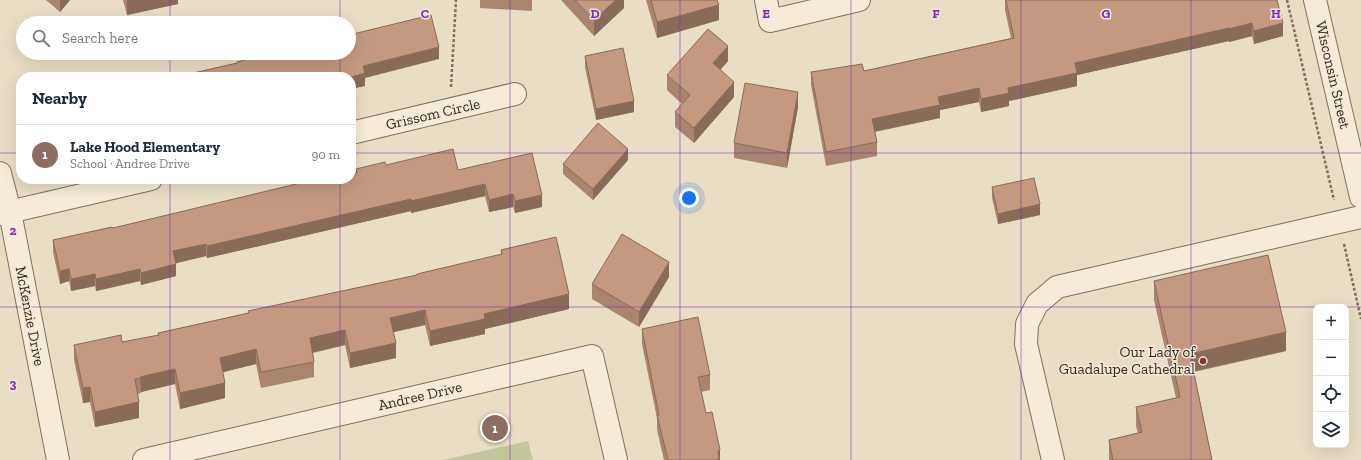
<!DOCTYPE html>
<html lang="en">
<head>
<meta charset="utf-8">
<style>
  :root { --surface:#fff; --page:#f2f2f3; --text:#1f2937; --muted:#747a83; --line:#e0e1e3; --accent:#8b3438 }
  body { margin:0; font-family:"Zilla Slab",serif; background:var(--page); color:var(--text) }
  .controls { position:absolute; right:12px; bottom:12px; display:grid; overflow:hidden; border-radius:8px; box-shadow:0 4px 16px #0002 }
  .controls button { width:36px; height:36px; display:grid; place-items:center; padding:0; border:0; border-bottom:1px solid var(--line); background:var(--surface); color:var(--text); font:20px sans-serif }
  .you { position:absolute; left:689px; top:198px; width:14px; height:14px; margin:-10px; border:3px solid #fff; border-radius:50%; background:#1a73e8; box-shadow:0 0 0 6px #1a73e833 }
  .badge { display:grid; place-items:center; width:26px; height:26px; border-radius:50%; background:var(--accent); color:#fff; font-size:13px; font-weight:700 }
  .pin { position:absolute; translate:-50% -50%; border:2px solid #fff; box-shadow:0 1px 4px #0006 }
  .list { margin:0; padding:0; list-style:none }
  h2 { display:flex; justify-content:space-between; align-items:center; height:52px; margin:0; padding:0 16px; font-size:17px }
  h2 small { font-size:13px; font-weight:400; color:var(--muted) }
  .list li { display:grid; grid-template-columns:26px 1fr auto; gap:12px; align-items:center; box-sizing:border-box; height:60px; padding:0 16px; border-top:1px solid var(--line) }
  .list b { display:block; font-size:15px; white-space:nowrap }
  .list p { margin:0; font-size:13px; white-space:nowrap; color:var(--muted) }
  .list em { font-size:13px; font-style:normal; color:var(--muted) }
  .icon { flex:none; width:22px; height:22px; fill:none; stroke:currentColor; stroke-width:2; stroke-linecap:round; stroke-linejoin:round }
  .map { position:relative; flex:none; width:1361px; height:460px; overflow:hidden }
  .search { position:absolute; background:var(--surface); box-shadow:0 4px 16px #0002; left:16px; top:16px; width:340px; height:44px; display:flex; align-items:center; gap:10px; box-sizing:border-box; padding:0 14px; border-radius:22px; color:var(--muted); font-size:15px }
  .panel { position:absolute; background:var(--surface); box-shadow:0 4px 16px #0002; left:16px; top:72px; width:340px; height:112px; border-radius:16px }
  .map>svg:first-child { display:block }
  .green { fill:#c3c69b }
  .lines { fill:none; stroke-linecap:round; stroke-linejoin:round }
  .minor-casing { stroke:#83705e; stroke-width:24 }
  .path { stroke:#83705e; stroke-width:2.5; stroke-dasharray:3 2; stroke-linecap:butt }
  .minor { stroke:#f5ebd8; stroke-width:22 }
  .wall { fill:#a9846e }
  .shaded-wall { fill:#896b5a }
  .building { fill:#c49980; stroke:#896b5a }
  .grid { fill:none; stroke:#7b2cbf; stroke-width:1; stroke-opacity:0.55 }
  .poi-dot { fill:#8b3438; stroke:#f2e8d5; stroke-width:1.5 }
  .labels { text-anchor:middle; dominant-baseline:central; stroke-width:3; stroke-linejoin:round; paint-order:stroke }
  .street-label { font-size:15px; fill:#352920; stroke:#f2e8d5 }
  .poi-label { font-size:15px; fill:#352920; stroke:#f2e8d5; text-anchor:end }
  .grid-label { font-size:13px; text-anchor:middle; font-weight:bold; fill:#7b2cbf; stroke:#f2e8d5; stroke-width:3; stroke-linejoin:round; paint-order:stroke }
</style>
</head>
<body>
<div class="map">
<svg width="1361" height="460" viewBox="0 0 1361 460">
  <rect width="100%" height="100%" fill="#e9ddc6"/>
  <polygon class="green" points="528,441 533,460 443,460"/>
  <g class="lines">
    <g class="minor-casing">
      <g id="minor">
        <polyline points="766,0 770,21 859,0"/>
        <polyline points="1315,0 1361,197"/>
        <polyline points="351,133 515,94"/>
        <polyline points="0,173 10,212 58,460"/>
        <polyline points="0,214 151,179"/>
        <polyline points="144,460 592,356 616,460"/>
        <polyline points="1053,460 1026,344 1027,324 1037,304 1057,287 1361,217"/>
      </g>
    </g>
    <g class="path">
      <polyline points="1287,0 1334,200"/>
      <polyline points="451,87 456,0"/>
      <polyline points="1344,244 1361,319"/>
    </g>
    <use href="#minor" class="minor"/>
  </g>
  <g class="wall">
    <polygon points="46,0 70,0 60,12"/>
    <polygon points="123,0 178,0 178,4 127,15"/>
    <polygon points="480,0 532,0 532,11 480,8"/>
    <polygon points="561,0 624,0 624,8 594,36"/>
    <polygon points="646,0 717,0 719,20 657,38"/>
    <polygon points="1005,0 1277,0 1283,36 1254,44 1252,36 1229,42 1229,41 1077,75 1077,86 1009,101 1009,106 981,112 979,102 940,110 940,118 875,132 877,142 877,156 826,166 811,85 811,72 864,71 1011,38 1005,10"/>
    <polygon points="585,56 634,112 596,120 585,67"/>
    <polygon points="728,61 720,70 734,97 694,143 675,127 675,112 682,104 667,90 667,75"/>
    <polygon points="798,107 787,168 734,158 734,143"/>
    <polygon points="628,160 593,200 563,174 563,164"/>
    <polygon points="386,165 458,170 542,207 515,213 513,207 489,212 485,196 411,213 411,211 207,258 206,256 176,263 176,276 141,285 140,281 96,291 95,286 71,291 69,281 60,284 53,252 53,240 113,228 356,173 356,169"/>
    <polygon points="992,187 1040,215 998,224 992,198"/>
    <polygon points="501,250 569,309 485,329 485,334 430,346 425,325 393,332 396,358 350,368 345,345 313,353 314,362 314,377 261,388 256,364 223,372 225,398 180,409 175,384 141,392 141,393 138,394 139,418 95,427 90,402 83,403 74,360 74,345 122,342 158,335 158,333 248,313 248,311 417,275 501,255"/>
    <polygon points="669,277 639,327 592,299 592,284"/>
    <polygon points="1154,281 1286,351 1194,372 1212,460 1109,460 1109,440 1138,433 1136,426 1136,407 1176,398 1154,300"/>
    <polygon points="642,329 710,375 710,390 701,392 706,413 720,460 664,460 657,430 657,418 642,344"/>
  </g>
  <g class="shaded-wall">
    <polygon points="60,0 70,0 60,12"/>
    <polygon points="127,0 178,0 178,4 127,15"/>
    <polygon points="616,0 624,0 624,8 594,36 594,20"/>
    <polygon points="719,5 719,20 657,38 657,22"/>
    <polygon points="1252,23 1252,36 1229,42 1229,29"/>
    <polygon points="1283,23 1283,36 1254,44 1254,31"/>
    <polygon points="1229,28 1229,41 1077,75 1077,86 1009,101 1009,106 981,112 981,99 1008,88 1075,63"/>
    <polygon points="728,46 728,61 713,78 713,63"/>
    <polygon points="439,47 439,59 365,78 365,86 351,89 351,77 363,66"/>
    <polygon points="734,82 734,97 694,143 694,128"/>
    <polygon points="979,88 979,102 940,110 940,118 872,132 872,119 938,97"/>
    <polygon points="798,92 798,107 787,168 787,153"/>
    <polygon points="634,101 634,112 596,120 596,109"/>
    <polygon points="628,149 628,160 593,200 593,189"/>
    <polygon points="485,184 485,196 411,213 411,201"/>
    <polygon points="513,194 513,207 489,212 489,200"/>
    <polygon points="542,195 542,207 515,213 515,201"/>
    <polygon points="411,199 411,211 207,258 207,246"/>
    <polygon points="1040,204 1040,215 998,224 998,214"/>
    <polygon points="206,244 206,256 173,264 173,251"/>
    <polygon points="669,262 669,277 639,327 639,312"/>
    <polygon points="176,264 176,276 141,285 141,273"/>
    <polygon points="69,269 69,281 60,284 60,271"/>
    <polygon points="140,269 140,281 96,291 96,279"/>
    <polygon points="95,274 95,286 71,291 71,279"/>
    <polygon points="569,294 569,309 485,329 485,334 430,346 430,331 484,314"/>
    <polygon points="425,310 425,325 390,333 390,318"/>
    <polygon points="345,330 345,345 310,353 310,338"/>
    <polygon points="1286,332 1286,351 1190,372 1190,354"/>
    <polygon points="396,343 396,358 350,368 350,353"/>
    <polygon points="256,349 256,364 220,373 220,358"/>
    <polygon points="175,369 175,384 141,392 140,377"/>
    <polygon points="225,383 225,398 180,409 180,393"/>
    <polygon points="90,387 90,402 83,403 83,388"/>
    <polygon points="139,402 139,418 95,427 95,412"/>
    <polygon points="720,450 720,460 716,460 718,451"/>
  </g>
  <g class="building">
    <polygon points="575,0 616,0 594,20"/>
    <polygon points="651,0 717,0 719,5 657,22"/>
    <polygon points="1006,0 1277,0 1283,23 1254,31 1252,23 1229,29 1229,28 1075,63 1077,73 1008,88 1009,93 981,99 979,88 938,97 940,105 872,119 877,142 826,152 811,72 862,64 864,71 1014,38"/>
    <polygon points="431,15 439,47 363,66 365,73 351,77 176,77 237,63 237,62 272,53 349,53 349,35"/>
    <polygon points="708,29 728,46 713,63 734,82 694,128 675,112 690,95 667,75"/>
    <polygon points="623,48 634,101 596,109 585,56"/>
    <polygon points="745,83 798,92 787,153 734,143"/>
    <polygon points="598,123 628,149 593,189 563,164"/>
    <polygon points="453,149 458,170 532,153 542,195 515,201 513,194 489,200 485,184 411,201 411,199 207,246 206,244 173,251 176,264 141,273 140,269 96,279 95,274 71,279 69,269 60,271 53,240 112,227 113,228 317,179 318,182 332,179 351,179 351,174 357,173 356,169 385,162 386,165"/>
    <polygon points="1034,178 1040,204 998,214 992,187"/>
    <polygon points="622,234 669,262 639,312 592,284"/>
    <polygon points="556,237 569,294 484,314 485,319 430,331 425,310 390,318 396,343 350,353 345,330 310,338 314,362 261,372 256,349 220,358 225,383 180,393 175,369 140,377 141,378 135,379 139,402 95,412 90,387 83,388 74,345 121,335 122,342 159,335 158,333 249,313 248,311 417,275 417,274 502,254 501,250"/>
    <polygon points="1268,255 1286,332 1190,354 1212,460 1113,460 1109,440 1142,432 1136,407 1180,397 1154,281"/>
    <polygon points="698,317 710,375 698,377 706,413 712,412 720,450 718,451 719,459 716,460 668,460 657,415 659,415 642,329"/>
  </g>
  <path class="grid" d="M170,0v23M340,0v23M510,0v460M680,0v460M851,0v460M1021,0v460M1191,0v460M170,53v24M340,53v24M0,153h21M351,153h1010M170,179v281M340,179v281M0,307h1361"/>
  <circle class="poi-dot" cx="1203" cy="361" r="4"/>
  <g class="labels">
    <g class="street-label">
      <text transform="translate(1333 75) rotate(77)">Wisconsin Street</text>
      <text transform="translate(433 114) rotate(-13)">Grissom Circle</text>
      <text transform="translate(30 316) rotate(79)">McKenzie Drive</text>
      <text transform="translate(420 396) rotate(-13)">Andree Drive</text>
    </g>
    <g class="poi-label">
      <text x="1195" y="352">Our Lady of<tspan x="1195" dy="17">Guadalupe Cathedral</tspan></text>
    </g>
  </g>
  <g class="grid-label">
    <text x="425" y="18">C</text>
    <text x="595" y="18">D</text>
    <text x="766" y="18">E</text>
    <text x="936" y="18">F</text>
    <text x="1106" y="18">G</text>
    <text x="1276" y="18">H</text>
    <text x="13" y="235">2</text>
    <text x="13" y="388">3</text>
  </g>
</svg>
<div class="controls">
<button>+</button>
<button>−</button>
<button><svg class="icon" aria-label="locate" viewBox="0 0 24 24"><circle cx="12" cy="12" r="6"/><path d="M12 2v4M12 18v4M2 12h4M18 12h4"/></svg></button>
<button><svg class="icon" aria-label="layers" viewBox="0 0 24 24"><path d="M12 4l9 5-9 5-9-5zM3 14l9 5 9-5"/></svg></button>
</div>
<div class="you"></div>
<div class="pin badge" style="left:495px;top:428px;background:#8d6e63">1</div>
<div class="search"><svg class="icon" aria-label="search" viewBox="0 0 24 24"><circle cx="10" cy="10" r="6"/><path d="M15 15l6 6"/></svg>Search here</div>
<section class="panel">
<h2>Nearby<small></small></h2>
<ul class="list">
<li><span class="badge" style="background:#8d6e63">1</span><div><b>Lake Hood Elementary</b><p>School · Andree Drive</p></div><em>90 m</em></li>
</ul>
</section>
</div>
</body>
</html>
